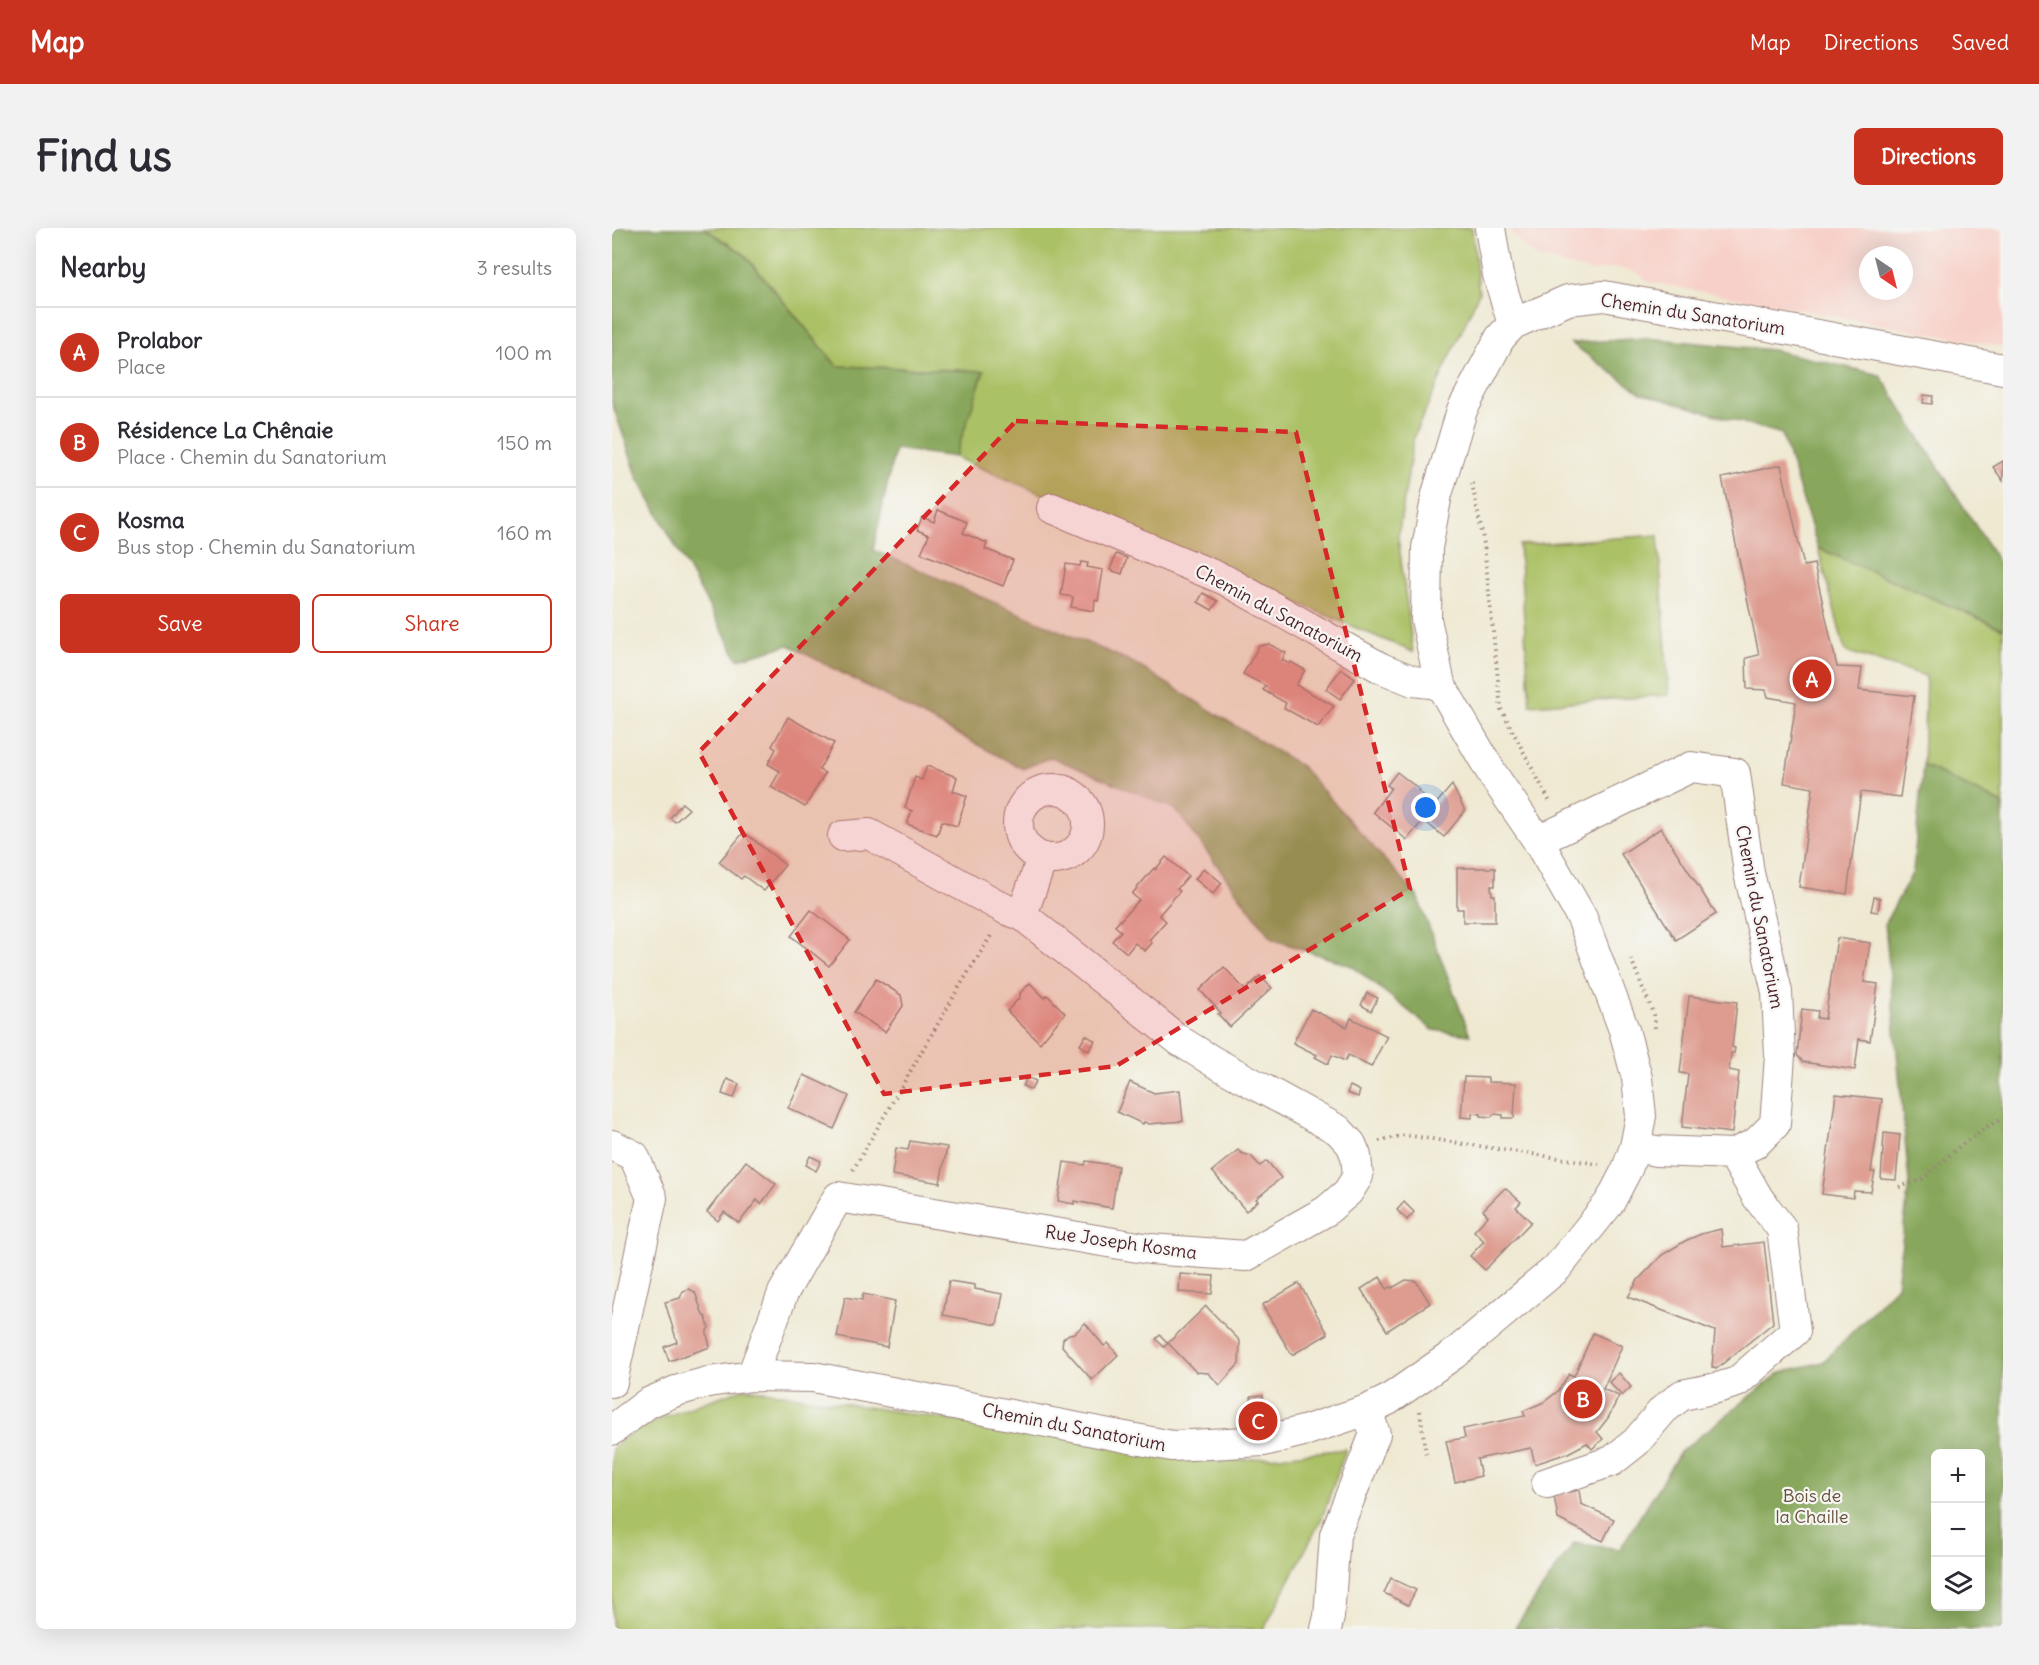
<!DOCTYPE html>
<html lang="en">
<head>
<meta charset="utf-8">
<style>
  :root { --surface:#fff; --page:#f2f2f3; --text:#2b2b33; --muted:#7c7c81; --line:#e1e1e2; --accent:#c8321e }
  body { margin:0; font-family:Delius,sans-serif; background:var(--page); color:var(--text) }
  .controls { position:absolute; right:18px; bottom:18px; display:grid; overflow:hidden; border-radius:9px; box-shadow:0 6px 24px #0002 }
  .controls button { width:54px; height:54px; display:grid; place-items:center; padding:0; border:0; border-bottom:2px solid var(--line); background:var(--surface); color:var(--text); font:30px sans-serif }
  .compass { position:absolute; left:1247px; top:18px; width:54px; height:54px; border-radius:50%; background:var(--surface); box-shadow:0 6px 24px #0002; rotate:145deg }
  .you { position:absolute; left:814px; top:580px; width:21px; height:21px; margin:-15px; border:4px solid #fff; border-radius:50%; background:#1a73e8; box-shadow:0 0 0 9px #1a73e833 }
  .badge { display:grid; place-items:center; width:39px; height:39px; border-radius:50%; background:var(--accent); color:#fff; font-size:20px; font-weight:700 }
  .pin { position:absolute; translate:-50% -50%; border:3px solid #fff; box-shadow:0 2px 6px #0006 }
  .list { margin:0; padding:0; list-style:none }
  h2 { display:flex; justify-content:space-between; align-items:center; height:78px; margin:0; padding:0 24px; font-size:26px }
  h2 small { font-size:20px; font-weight:400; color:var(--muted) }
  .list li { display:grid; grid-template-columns:39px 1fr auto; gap:18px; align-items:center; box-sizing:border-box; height:90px; padding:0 24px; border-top:2px solid var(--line) }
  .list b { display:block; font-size:22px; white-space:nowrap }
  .list p { margin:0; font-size:20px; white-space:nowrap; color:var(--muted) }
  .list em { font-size:20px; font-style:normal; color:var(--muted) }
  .actions { display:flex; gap:12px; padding:18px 24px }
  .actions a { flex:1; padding:14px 0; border:2px solid var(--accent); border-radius:9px; text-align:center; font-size:21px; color:var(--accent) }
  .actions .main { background:var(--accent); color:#fff }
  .icon { flex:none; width:33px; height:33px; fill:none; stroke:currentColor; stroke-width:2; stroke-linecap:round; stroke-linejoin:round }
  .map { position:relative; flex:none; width:1391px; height:1401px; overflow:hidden; border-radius:9px }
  header { display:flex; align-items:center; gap:36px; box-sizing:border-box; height:84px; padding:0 30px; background:var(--accent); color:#fff }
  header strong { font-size:28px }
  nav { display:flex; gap:33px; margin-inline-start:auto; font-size:21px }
  .intro { display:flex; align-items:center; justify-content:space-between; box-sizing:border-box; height:144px; padding:0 36px }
  h1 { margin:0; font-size:42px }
  .button { padding:15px 27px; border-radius:9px; background:var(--accent); color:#fff; font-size:21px; font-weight:700 }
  main { display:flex; gap:36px; padding:0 36px }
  aside { flex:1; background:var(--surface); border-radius:9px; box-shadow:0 6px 24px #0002 }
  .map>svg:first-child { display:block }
  .built { fill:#f7d1c9; fill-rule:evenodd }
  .green { fill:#abc166; stroke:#7a7048; stroke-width:1.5 }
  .forest { fill:#88a75b; stroke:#696343; stroke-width:1.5; fill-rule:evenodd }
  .building { fill:#de9b8f }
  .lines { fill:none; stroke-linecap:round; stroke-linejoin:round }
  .minor-casing { stroke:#9c847e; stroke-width:32 }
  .path { stroke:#9c847e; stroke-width:4; stroke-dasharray:1.5 4.5; stroke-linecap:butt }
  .minor { stroke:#fff; stroke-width:30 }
  .marked { fill:#d62828; fill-opacity:0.2; stroke:#d62828; stroke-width:4.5; stroke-dasharray:12 8; stroke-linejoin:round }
  .labels { text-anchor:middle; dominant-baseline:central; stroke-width:4.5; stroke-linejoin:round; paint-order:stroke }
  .street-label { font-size:18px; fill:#4a1f2b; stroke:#f6f6f2 }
  .park-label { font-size:18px; fill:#67503d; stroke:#f6f6f2 }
</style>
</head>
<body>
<header>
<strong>Map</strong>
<nav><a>Map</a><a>Directions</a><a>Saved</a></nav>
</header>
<div class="intro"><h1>Find us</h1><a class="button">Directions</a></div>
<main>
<aside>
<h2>Nearby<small>3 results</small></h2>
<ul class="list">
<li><span class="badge">A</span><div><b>Prolabor</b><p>Place</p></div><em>100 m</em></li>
<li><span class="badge">B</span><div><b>Résidence La Chênaie</b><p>Place · Chemin du Sanatorium</p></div><em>150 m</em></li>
<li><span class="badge">C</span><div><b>Kosma</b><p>Bus stop · Chemin du Sanatorium</p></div><em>160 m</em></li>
</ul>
<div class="actions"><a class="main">Save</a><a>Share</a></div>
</aside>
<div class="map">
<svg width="1391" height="1401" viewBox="0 0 1391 1401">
  <rect width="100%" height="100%" fill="#f6f6f2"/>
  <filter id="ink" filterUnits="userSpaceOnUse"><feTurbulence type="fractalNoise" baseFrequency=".0167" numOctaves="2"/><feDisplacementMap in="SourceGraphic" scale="12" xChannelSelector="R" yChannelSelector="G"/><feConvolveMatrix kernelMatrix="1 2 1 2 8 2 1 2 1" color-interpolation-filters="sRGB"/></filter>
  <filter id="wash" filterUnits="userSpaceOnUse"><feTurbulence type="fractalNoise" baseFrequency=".008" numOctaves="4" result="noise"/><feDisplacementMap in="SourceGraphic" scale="24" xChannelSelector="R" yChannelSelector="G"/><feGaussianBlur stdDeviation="1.35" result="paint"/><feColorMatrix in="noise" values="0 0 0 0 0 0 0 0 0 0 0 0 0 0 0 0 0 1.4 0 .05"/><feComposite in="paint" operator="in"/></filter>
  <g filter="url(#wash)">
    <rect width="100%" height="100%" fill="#efe9d2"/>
    <path class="built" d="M897,0h494v119l-354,-65 -13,-10 -8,-2 -11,-2 -27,3 -51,-12 -19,-16zM1256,27h36v36h-36z"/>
    <g class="green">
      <polygon points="92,0 860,0 867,65 802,208 786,309 801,424 343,229 372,143 225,138 132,26"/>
      <polygon points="1046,307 1057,467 918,477 907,317"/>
      <polygon points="1206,320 1391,401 1391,576 1311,537 1314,448 1233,423"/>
      <path d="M133,1160l477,74 124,-13 -24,69 -58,111h-652v-180c20,-25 100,-49 133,-61z"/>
    </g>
    <g class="forest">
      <polygon points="0,0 92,0 132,26 225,138 372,143 343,229 283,221 261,322 520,434 689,538 805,668 858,807 821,802 740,738 660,711 563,581 439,529 411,541 177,417 126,431 26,250 0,175"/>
      <polygon points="1033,110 1161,122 1268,147 1391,341 1391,401 1206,320 1170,206 1029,165 959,115"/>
      <path d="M1311,537l80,39v825h-489l60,-86 46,6 60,-97 101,-80 42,-10 74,-76 12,-104 -24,-259 28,-51zM1324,1226h44v152h-44z"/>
    </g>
    <g id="blocks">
      <g class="building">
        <polygon points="1312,167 1321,168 1320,176 1311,175"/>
        <polygon points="1391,233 1391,253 1381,239"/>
        <polygon points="1169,237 1192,338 1202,336 1225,439 1250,440 1247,462 1302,468 1288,569 1249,564 1235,666 1187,659 1201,560 1172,555 1184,474 1156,469 1154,462 1135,461 1134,430 1147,427 1110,250"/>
        <polygon points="326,282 355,294 351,305 375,315 373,321 401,332 391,358 309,325 317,307 305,302 310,289 322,294"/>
        <polygon points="504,326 515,330 510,346 498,342"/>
        <polygon points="469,334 476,335 475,339 491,342 486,373 483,372 482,383 459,379 461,369 449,367 454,336 468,338"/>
        <polygon points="591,365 606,373 600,382 586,374"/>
        <polygon points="657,416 674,425 670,432 678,436 679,434 693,442 684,457 722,478 706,499 672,480 674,475 651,462 654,458 631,446 647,418"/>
        <polygon points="729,441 743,451 728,471 714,461"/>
        <polygon points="176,489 222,515 207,542 213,545 193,579 159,559 168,543 156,536 164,521 160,518"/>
        <polygon points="315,538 345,549 341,563 355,568 345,598 330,593 325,607 295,596 300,583 293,580 303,549 310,552"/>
        <polygon points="785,544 808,562 806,563 823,577 840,557 853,583 832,609 811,592 795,612 761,584 779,560 775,557"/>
        <polygon points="70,575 77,581 63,594 58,590"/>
        <polygon points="1049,600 1104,686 1064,712 1009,626"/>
        <polygon points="132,604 173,637 152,663 132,648 129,651 107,634"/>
        <polygon points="554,629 576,648 565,661 568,663 547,687 554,693 537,712 540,715 533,723 523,715 515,725 500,713 509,703 503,698 527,672 520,666 542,640 543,642"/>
        <polygon points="592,640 610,655 601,666 583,651"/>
        <polygon points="845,640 883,640 883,658 879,658 880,667 883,667 883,694 851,694 851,681 845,681"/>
        <polygon points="1262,669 1268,670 1266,684 1259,683"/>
        <polygon points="199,682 238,712 217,738 179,708"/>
        <polygon points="1225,710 1258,715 1252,754 1266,756 1258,813 1247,811 1243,842 1191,834 1185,827 1190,781 1206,783 1205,790 1213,791"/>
        <polygon points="612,739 633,762 648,748 660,760 618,799 606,786 609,785 588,762"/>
        <polygon points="264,751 289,767 291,778 273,804 242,784"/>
        <polygon points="418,755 433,770 435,767 453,785 428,815 395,783 408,769 408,765"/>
        <polygon points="755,765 766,770 759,783 749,777"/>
        <polygon points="1077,768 1125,774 1120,819 1123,820 1122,825 1119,825 1117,842 1127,844 1120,905 1070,899 1076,846 1068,845"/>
        <polygon points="699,781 735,799 739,790 775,808 759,839 736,827 733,833 720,827 716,836 703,829 705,827 681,815"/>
        <polygon points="474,807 483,813 477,823 468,817"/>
        <polygon points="192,847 237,868 222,901 176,880"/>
        <polygon points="415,849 424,853 419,862 411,858"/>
        <polygon points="852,849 876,850 876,854 904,855 902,890 891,890 891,887 882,886 879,889 869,888 869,886 860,885 860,890 849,889"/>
        <polygon points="115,851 127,856 122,870 110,866"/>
        <polygon points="518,854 542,865 568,862 571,893 537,896 532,894 531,896 505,884"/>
        <polygon points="738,858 748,863 746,869 735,865"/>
        <polygon points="1224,866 1270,871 1259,944 1263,944 1259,964 1242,963 1241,970 1210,966"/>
        <polygon points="1272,905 1288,907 1284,952 1269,951"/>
        <polygon points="298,913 335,919 328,955 280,947 284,920 296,922"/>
        <polygon points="626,922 629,925 639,928 648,938 655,933 669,950 644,971 646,973 634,983 600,943"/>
        <polygon points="198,928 209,933 204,943 194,937"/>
        <polygon points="134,933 164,956 149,976 145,972 127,995 112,984 106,993 95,984"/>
        <polygon points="474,933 506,938 500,980 462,973 462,976 446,973 452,934 473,937"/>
        <polygon points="893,960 909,974 904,979 919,994 873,1042 858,1028 872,1013 862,1003 876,988 871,982"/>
        <polygon points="792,974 802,984 795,992 785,982"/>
        <polygon points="1109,1001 1111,1019 1152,1014 1161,1095 1104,1141 1100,1139 1103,1103 1016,1069 1026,1052 1050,1027 1073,1013 1089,1006"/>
        <polygon points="568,1046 602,1048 600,1066 567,1064"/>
        <polygon points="768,1049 775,1061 779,1059 780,1060 794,1052 804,1053 818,1075 775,1103 749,1061"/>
        <polygon points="337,1053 363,1057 363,1061 391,1066 385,1097 331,1087"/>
        <polygon points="687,1055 716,1106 680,1127 650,1077"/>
        <polygon points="77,1061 83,1064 91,1087 94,1089 97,1100 95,1102 95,1107 98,1119 57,1133 52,1119 65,1114 53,1074 68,1070 71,1063"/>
        <polygon points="251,1066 283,1073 275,1119 225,1109 233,1069 250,1072"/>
        <polygon points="594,1078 628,1113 627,1136 608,1157 596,1145 584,1144 556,1115"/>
        <polygon points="473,1095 492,1118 496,1115 506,1127 480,1152 450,1118 451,1111 457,1106 463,1105"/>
        <polygon points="981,1105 1010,1118 991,1161 1007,1168 996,1190 985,1204 991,1211 980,1221 975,1215 956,1225 923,1236 919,1220 865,1231 869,1248 843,1254 834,1213 853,1210 851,1201 913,1188 911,1183 932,1174 946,1163 957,1146 962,1148"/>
        <polygon points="548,1107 556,1115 552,1119 544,1111"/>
        <polygon points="1007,1145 1019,1159 1010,1168 997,1154"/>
        <polygon points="651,1167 652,1180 640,1180 639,1168"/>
        <polygon points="967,1262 969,1276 1002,1291 991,1313 946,1291 942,1267"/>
        <polygon points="779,1350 804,1362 796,1377 772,1365"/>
      </g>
    </g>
  </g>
  <g filter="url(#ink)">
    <use href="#blocks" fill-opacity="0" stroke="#9c847e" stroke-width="1.5"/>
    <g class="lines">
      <g class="minor-casing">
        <g id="minor">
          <polyline points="878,0 886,47 901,96"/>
          <polyline points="440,280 613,352 769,440 801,453 828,456"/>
          <circle cx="441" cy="596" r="35"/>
          <polyline points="926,613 1079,539 1123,545 1137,645 1165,764 1168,828 1163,896 1144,915 1121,926 1044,923 1023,919"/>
          <polyline points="410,687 430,631"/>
          <polyline points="0,917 22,928 40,970 0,1154"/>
          <polyline points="140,1148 171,1065 226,969 538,1021 634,1028 714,983 736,964 746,948 744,928 739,916 726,902 602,834 568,813 410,687 395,682 257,606 231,608"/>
          <polyline points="0,1202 36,1175 64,1163 96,1154 140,1148 201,1149 560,1218 652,1213 695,1202 755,1182 776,1172 842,1126 944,1041 998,974 1015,941 1023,919 1029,888 1025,850 1012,802 970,690 926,613 881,547 828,456 814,391 815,320 825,266 850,182 888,110 901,96 956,72 992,68 1391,141"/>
          <polyline points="935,1255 1000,1233 1024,1214 1051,1182 1070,1167 1105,1160 1125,1154 1183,1103 1170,1001 1146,970 1121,926"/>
          <polyline points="714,1401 717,1389 723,1307 763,1206 755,1182"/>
        </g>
      </g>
      <g class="path">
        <polyline points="860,255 872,316 889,481 939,576"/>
        <polyline points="1019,731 1042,787 1043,800"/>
        <polyline points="767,913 793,907 987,936"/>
        <polyline points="241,942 349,756 380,706"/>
        <polyline points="1287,959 1311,951 1348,918 1379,896 1391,891"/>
        <polyline points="808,1183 814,1226"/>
      </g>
      <use href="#minor" class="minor"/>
    </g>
  </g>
  <path class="marked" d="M404,193l280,11 114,457 -294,177 -232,28 -185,-342z"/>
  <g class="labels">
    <g class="street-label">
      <text transform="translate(1081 86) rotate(9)">Chemin du Sanatorium</text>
      <text transform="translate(667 385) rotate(28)">Chemin du Sanatorium</text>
      <text transform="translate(1148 689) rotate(79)">Chemin du Sanatorium</text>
      <text transform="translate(509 1014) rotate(8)">Rue Joseph Kosma</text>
      <text transform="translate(462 1199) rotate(11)">Chemin du Sanatorium</text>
    </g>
    <g class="park-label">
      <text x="1200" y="1267">Bois de<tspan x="1200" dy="21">la Chaille</tspan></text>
    </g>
  </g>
</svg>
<div class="controls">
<button>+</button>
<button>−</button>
<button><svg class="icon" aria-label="layers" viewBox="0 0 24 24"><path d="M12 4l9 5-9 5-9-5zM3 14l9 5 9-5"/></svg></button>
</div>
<svg class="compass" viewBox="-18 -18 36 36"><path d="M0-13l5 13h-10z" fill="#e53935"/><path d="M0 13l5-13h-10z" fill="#7c7c81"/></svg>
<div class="you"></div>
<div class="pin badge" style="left:1200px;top:451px">A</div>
<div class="pin badge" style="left:971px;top:1171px">B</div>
<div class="pin badge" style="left:646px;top:1193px">C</div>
</div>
</main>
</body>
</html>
